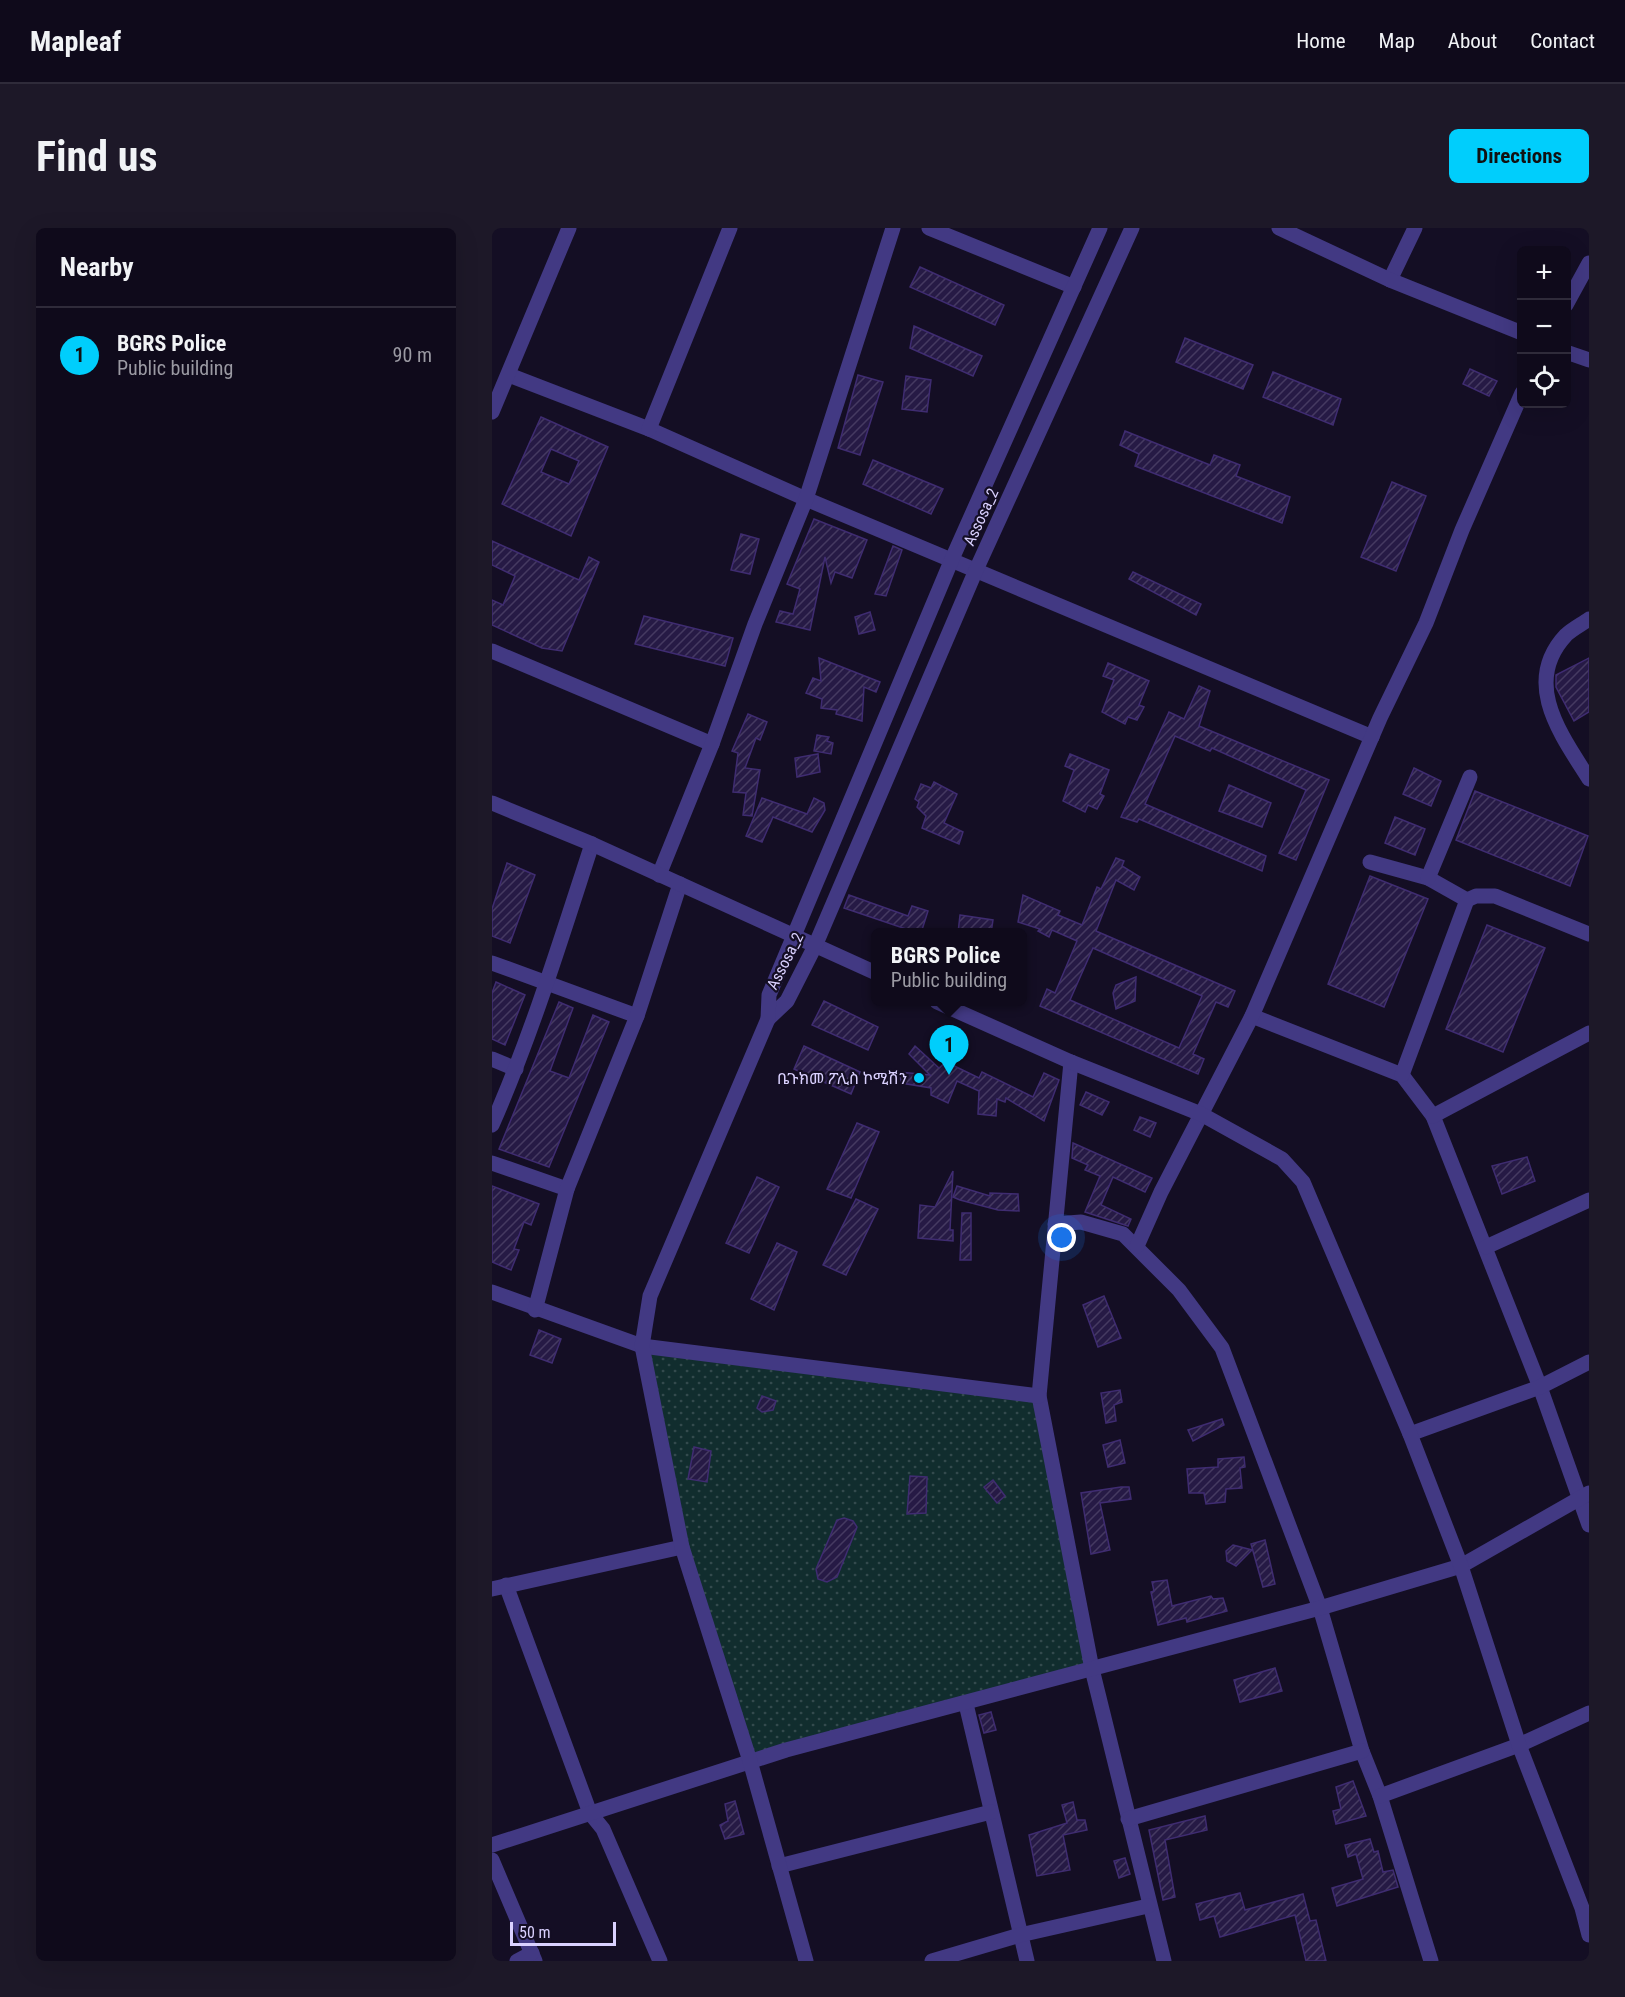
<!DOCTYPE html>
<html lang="en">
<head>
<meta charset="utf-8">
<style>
  :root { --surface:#0f0a1b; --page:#1d1828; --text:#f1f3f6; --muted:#9b9aa3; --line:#2f2b3a; --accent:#00cefc }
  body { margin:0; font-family:"Roboto Condensed","Noto Sans Ethiopic",sans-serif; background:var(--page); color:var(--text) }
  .controls { position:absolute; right:18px; top:18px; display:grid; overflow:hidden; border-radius:9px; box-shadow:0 6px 24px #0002 }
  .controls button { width:54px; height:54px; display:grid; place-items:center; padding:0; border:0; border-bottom:2px solid var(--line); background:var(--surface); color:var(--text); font:30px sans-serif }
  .scale { position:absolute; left:18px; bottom:15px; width:106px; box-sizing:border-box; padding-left:6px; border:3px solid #dad1ff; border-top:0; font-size:16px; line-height:21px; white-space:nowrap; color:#dad1ff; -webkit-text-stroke:4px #140e24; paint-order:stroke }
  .you { position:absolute; left:570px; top:1010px; width:21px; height:21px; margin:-15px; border:4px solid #fff; border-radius:50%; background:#1a73e8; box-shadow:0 0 0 9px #1a73e833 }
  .badge { display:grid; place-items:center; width:39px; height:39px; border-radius:50%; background:var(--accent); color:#111; font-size:20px; font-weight:700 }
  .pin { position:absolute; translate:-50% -50px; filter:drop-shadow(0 2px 3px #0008) }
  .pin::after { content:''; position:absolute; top:32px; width:21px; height:18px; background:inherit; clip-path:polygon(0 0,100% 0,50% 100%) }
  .popup { position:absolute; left:379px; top:700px; width:156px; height:78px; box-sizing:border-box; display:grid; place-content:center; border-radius:9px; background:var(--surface); filter:drop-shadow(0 2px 4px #0005); font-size:20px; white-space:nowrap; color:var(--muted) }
  .popup b { font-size:22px; color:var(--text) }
  .popup::after { content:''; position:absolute; left:50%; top:100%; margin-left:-12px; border:12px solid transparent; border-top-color:var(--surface) }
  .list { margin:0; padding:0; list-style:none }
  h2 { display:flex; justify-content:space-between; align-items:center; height:78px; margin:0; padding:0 24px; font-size:26px }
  h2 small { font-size:20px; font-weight:400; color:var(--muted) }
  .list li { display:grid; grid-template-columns:39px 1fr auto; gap:18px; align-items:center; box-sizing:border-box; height:96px; padding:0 24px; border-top:2px solid var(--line) }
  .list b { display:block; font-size:22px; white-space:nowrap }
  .list p { margin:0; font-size:20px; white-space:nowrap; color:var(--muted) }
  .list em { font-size:20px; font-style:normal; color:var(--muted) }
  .icon { flex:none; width:33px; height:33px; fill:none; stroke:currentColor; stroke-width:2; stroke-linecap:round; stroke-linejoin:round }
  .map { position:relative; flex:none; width:1097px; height:1733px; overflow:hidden; border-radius:9px }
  header { display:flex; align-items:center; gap:36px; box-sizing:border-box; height:84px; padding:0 30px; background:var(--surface); border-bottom:2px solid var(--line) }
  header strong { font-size:28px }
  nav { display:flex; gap:33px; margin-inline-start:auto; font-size:21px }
  .intro { display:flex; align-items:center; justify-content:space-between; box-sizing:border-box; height:144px; padding:0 36px }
  h1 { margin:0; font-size:42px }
  .button { padding:15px 27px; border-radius:9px; background:var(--accent); color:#111; font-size:21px; font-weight:700 }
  main { display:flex; gap:36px; padding:0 36px }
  aside { flex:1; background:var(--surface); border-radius:9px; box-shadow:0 6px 24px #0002 }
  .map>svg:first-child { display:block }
  .park { fill:url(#park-dots) }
  .building { fill:url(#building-hatch); stroke:#3f2c71; stroke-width:1.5; fill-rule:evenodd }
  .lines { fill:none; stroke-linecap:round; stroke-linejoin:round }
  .minor { stroke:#423983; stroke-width:15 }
  .tertiary { stroke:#423983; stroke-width:15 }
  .poi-dot { fill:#00cefc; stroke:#140e24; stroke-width:2 }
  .labels { text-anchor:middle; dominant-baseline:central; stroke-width:4.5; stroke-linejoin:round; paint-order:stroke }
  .street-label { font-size:16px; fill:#dad1ff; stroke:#140e24 }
  .poi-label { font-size:16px; fill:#dad1ff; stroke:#140e24; text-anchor:end }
</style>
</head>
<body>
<header>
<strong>Mapleaf</strong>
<nav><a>Home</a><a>Map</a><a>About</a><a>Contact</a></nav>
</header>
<div class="intro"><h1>Find us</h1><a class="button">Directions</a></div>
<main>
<aside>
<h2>Nearby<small></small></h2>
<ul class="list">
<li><span class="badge">1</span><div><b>BGRS Police</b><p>Public building</p></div><em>90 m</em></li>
</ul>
</aside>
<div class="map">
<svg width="1097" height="1733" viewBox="0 0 1097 1733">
  <defs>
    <pattern id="park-dots" width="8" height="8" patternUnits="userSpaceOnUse" patternTransform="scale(1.5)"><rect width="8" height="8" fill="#112d2e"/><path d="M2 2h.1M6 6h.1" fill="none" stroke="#334a4d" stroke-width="1.8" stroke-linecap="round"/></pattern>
    <pattern id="building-hatch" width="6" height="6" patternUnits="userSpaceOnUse" patternTransform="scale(1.5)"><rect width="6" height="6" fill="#261a45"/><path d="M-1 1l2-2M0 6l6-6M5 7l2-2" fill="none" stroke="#453a61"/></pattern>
  </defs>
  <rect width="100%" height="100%" fill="#140e24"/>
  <polygon class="park" points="154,1118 545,1168 597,1442 257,1536 187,1311"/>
  <g class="building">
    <polygon points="428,39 512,77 503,97 418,59"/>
    <polygon points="422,98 490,128 481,148 418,120"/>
    <polygon points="693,110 761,137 751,161 684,134"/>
    <polygon points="978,141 1005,153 997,168 971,156"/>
    <polygon points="781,144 849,171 841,197 771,169"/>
    <polygon points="366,147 391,154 368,227 346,220"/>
    <polygon points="414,148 439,152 435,184 410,181"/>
    <path d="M49,189l67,30 -37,89 -69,-32zM59,221l28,12 -10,23 -28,-12z"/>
    <polygon points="633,203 718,237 722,227 748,237 744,248 798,269 790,295 643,238 647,226 628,217"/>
    <polygon points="381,232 451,261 439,286 371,256"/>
    <polygon points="900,254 934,268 904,343 869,329"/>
    <polygon points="322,291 375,312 360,350 343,344 339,355 333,329 318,402 284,394 288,383 301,386 308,361 295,356"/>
    <polygon points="249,306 267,311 258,346 239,342"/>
    <polygon points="0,313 87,352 97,329 107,334 70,423 50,420 0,397 0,372 11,377 23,348 0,337"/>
    <polygon points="401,318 410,322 394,368 383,366"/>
    <polygon points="641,344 709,376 704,387 637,351"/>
    <polygon points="378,384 383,402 367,406 363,389"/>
    <polygon points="152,388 241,410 233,438 143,416"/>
    <polygon points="327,430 388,454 384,464 372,459 370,493 344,486 345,482 329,480 330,471 314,465 321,450 329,453"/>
    <polygon points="1097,430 1097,484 1082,493 1064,459 1064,447"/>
    <polygon points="616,435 657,453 647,477 652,479 645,492 636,489 633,496 610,484 622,452 611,448"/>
    <polygon points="707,458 718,463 707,498 837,552 804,632 787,625 814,562 720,520 718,523 683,508 653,576 774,628 770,643 647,591 645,594 629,589 677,484 692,491"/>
    <polygon points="256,486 275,494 268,512 264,510 253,540 268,542 260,588 251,587 254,565 241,564 246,525 240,523"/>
    <polygon points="325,507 337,509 335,513 341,515 339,526 322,523"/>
    <polygon points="326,526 328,544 305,549 303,530"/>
    <polygon points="578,526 617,542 608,566 612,568 605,581 596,577 593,584 571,573 582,542 573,538"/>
    <polygon points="922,540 949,553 939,578 911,566"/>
    <polygon points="442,554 465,566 452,595 471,604 467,616 430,600 434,588 425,579 427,574 423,571 429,556 439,560"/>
    <polygon points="737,557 779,575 770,599 727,583"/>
    <polygon points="983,563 1096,608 1078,658 964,612"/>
    <polygon points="270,570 315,586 322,570 332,575 333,582 320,604 281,589 270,614 254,608"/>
    <polygon points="903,589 933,601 923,627 893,615"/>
    <path d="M624,630l8,3 -2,5 18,11 -6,13 -18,-10 -20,51 139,60 -7,16 -12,-5 -23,52 11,5 -6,15 -158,-68 7,-17 8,4 22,-52 -25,-11 -3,7 -11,-6 2,-2 -22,-7 5,-27 37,16 -2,4 24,10 15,-38 4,2zM601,720l109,48 -23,52 -109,-48z"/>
    <polygon points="15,635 43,647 18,715 0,708 0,681"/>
    <polygon points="878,648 936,671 892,779 836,756"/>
    <polygon points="357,667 416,688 420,678 436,683 429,705 416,705 417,702 352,680"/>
    <polygon points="468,687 501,692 499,705 466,705"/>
    <polygon points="995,697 1053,720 1011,824 954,801"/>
    <polygon points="644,749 643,773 624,781 621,765 624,757"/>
    <polygon points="4,754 33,767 13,817 0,811 0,765"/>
    <polygon points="332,773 386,799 376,822 320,797"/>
    <polygon points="67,774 81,780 58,843 77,850 101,787 117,794 57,939 7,921"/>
    <polygon points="312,818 368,844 359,866 302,841"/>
    <polygon points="423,818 447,840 454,834 487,850 490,844 541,869 552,845 567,852 552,893 514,870 513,874 505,871 504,888 486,886 487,863 465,853 456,875 439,867 439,860 409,855 408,844 438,847 417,826"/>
    <polygon points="594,864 617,874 610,887 588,877"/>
    <polygon points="648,889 664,895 658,909 642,902"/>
    <polygon points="365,895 387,904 359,970 335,961"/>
    <polygon points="581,915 660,950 653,964 621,949 609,977 639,991 636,998 593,984 608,948 593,942 596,937 580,930"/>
    <polygon points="1035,929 1043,953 1010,966 1000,938"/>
    <polygon points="461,943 458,1002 461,1002 461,1013 426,1010 428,977 443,979"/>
    <polygon points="265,949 287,959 257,1025 234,1015"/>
    <polygon points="0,958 47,976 39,997 32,994 22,1021 27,1022 19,1042 0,1034"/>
    <polygon points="465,958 498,968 498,965 526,966 527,983 506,982 468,972 461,969"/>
    <polygon points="364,971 386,981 354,1047 331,1037"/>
    <polygon points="470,985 479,985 479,1032 468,1032"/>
    <polygon points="285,1015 305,1024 282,1082 259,1071"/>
    <polygon points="612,1068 629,1110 606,1119 591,1077"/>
    <polygon points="47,1102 69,1111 60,1135 38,1127"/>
    <polygon points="628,1162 630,1174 622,1177 624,1193 614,1195 609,1165"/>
    <polygon points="270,1168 284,1173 281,1182 270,1184 265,1180"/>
    <polygon points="730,1191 732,1197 701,1213 696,1202"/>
    <polygon points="628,1212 633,1235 616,1239 611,1217"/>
    <polygon points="202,1219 219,1223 215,1254 196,1251"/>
    <polygon points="752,1229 753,1239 748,1240 750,1260 734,1261 733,1274 714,1276 712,1265 697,1265 695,1241 726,1239 726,1231"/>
    <polygon points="418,1248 435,1249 434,1285 415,1286"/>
    <polygon points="501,1252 513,1268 505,1275 492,1259"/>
    <polygon points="629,1259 637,1259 639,1271 608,1275 618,1322 599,1326 589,1265"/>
    <polygon points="352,1290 361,1293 365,1299 345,1349 335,1354 326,1351 324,1341 345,1292"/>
    <polygon points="773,1312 783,1356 771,1359 759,1316"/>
    <polygon points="741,1317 760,1322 744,1338 735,1333 734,1323"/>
    <polygon points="675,1352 680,1378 719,1368 721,1371 731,1370 735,1383 695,1394 694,1390 666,1397 659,1364 662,1363 660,1354"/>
    <polygon points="783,1440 790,1463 748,1474 742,1452"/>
    <polygon points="499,1484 504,1502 492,1505 487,1487"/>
    <polygon points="861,1553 874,1588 844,1596 841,1583 849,1581 844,1559"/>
    <polygon points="243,1573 252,1606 233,1611 228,1597 236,1593 233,1576"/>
    <polygon points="581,1574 585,1592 593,1592 595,1602 571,1607 578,1642 545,1648 537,1607 575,1595 570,1577"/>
    <polygon points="713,1588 715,1602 673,1612 683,1669 671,1672 657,1602"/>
    <polygon points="878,1611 882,1624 886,1623 891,1644 901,1642 906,1659 845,1678 840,1660 871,1651 864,1626 856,1629 853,1617"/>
    <polygon points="633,1630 638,1646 627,1650 622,1633"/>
    <polygon points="748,1665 753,1682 811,1666 818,1693 824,1692 834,1733 814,1733 803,1687 728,1709 722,1688 708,1692 704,1676"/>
  </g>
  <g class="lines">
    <g class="minor">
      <polyline points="437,0 582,59"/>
      <polyline points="898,52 923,0"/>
      <polyline points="1074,77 1097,35"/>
      <polyline points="17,147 157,201 314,271 880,509"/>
      <polyline points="157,201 238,0"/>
      <path d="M1097,391c-7,5 -17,10 -23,16 -45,48 -4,101 23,144"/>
      <polyline points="0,423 220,516"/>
      <polyline points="878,634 936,650 975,672"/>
      <polyline points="167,647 220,516 263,396 314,271 401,0"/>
      <polyline points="936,650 978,549"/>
      <polyline points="0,735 145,788"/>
      <polyline points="760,788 910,847 941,888 1048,1159 1097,1297"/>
      <polyline points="0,831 24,841"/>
      <polyline points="579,834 547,1168 600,1441 672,1733"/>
      <polyline points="910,847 975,672 984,668 1003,668 1097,706"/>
      <polyline points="941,888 1097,805"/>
      <path d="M0,897c40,-91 69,-186 100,-281"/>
      <polyline points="0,935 75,961"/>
      <polyline points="563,996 589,994 631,1006 687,1062 730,1120 828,1380 870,1523 888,1568 939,1733"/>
      <polyline points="645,1018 669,964 760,788 888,490 934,395 970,302 1030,165"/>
      <polyline points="994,1019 1097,972"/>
      <polyline points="0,1064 150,1118 547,1168"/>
      <polyline points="43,1082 75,961 145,788 188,656"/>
      <polyline points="918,1206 1048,1159 1097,1134"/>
      <polyline points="14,1357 98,1585 111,1601 168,1733"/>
      <polyline points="0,1361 190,1319"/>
      <polyline points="474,1476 535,1733"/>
      <polyline points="888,1568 1027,1517 1097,1485"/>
      <polyline points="636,1591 870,1523"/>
      <polyline points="0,1617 294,1522 828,1380 969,1338 1097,1265"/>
      <polyline points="0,1632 43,1733"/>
      <polyline points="287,1638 499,1584"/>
      <polyline points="25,1733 40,1725"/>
      <polyline points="440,1733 528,1707 656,1678"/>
    </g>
    <g class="tertiary">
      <polyline points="787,0 898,52 1030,105"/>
      <polyline points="1074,124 1097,132"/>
      <polyline points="0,184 77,0"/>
      <polyline points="0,575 100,616 384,745"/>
      <polyline points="445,774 579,834 709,886 790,931 811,954 918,1206 969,1338 1027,1517 1090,1680 1097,1707"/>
      <polyline points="276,791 295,773 323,718 484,342 640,0"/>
      <polyline points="314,1733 258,1533 190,1319 150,1118 158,1068 276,791 277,767 460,331 608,0"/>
    </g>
  </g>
  <circle class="poi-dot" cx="427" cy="850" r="6"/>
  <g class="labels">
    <g class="street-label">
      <text transform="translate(489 289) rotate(-65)">Assosa_2</text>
      <text transform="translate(293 733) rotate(-63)">Assosa_2</text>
    </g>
    <g class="poi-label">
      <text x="415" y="850">ቤጉክመ ፖሊስ ኮሚሽን</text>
    </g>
  </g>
</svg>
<div class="controls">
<button>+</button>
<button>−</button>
<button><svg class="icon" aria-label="locate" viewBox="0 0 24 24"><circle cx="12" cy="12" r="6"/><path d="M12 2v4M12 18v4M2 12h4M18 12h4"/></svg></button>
</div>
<div class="scale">50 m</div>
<div class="you"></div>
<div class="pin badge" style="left:457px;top:847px">1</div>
<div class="popup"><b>BGRS Police</b>Public building</div>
</div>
</main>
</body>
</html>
